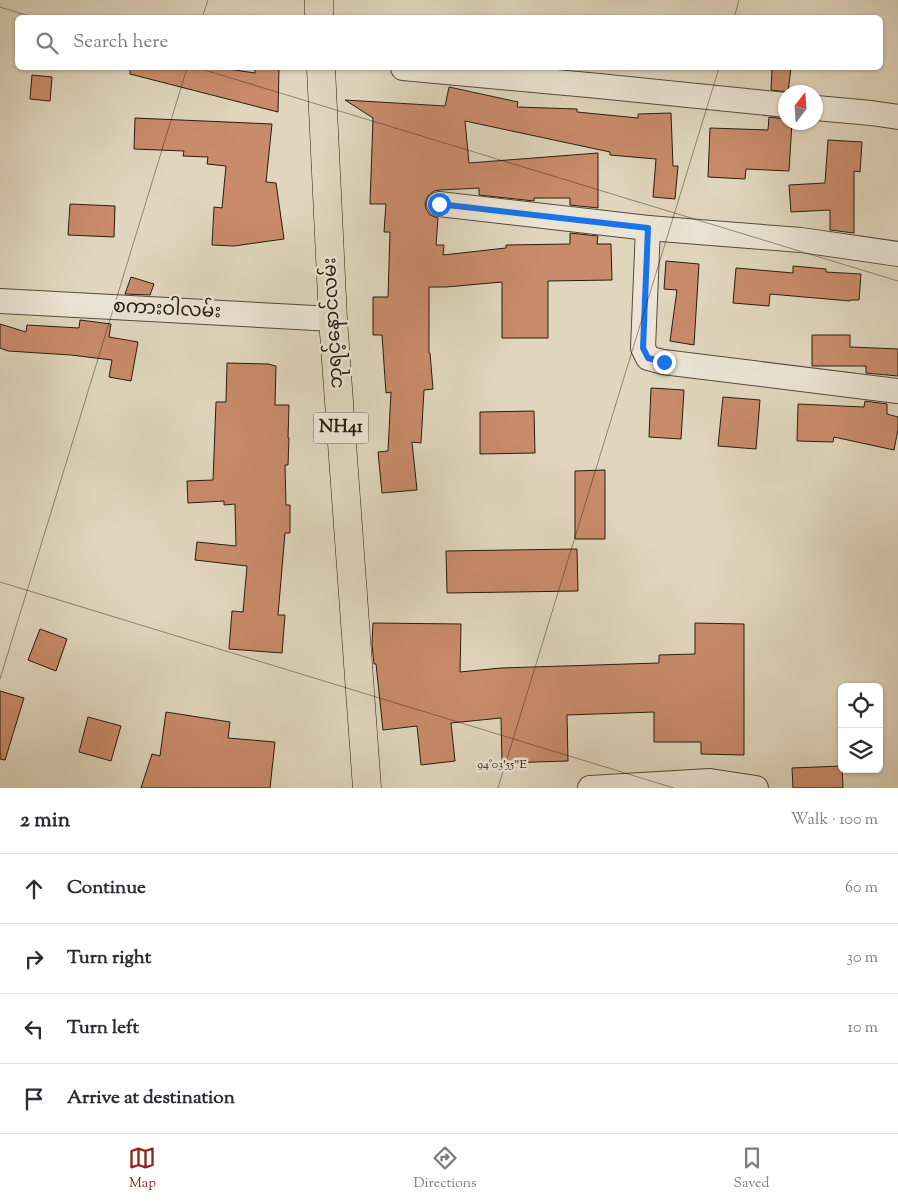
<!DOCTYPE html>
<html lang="en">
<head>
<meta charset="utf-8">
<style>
  :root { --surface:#fff; --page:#f2f2f3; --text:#2b2b33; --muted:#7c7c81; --line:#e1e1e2; --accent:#8f2418 }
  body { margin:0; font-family:"Sorts Mill Goudy","Noto Sans Myanmar",serif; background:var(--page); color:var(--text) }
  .controls { position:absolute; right:15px; bottom:15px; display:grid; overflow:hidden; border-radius:8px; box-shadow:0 1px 4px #0004 }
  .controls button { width:45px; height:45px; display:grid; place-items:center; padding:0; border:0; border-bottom:1px solid var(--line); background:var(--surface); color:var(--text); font:25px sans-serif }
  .compass { position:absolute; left:778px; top:85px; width:45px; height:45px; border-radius:50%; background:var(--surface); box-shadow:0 1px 4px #0004; rotate:17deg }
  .stop { position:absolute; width:15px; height:15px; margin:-11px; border:4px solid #1a73e8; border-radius:50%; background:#fff }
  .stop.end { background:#1a73e8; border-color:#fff; box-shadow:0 1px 5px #0008 }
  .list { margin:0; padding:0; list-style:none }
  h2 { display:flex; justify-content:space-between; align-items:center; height:65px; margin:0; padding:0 20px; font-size:21px }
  h2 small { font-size:16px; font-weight:400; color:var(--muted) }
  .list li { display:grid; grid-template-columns:32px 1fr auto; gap:15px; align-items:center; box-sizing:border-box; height:70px; padding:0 20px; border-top:1px solid var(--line) }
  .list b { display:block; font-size:19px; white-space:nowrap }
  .list em { font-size:16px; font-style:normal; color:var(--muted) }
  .icon { flex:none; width:28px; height:28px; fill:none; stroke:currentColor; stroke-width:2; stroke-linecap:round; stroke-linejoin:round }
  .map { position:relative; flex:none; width:898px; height:788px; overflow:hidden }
  .search { position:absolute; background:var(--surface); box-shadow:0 1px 4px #0004; left:15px; right:15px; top:15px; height:55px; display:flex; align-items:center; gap:12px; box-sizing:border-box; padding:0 18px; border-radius:8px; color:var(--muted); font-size:19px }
  .sheet { height:345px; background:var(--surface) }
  nav { display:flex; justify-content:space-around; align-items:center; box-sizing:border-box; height:70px; border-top:1px solid var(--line); background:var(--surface); font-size:14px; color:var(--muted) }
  nav a { display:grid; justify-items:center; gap:2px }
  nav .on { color:var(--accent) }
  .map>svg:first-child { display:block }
  .building { fill:#c98b6b; stroke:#271c11 }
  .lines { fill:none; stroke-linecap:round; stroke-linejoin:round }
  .minor-casing { stroke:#554a3c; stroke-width:26 }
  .highway-casing { stroke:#271c11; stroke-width:29 }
  .minor { stroke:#ebe4d4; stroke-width:24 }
  .highway { stroke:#e0d6bd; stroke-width:28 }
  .route { stroke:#1a73e8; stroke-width:6 }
  .ticks { fill:none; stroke:#271c11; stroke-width:1; stroke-opacity:0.45 }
  .labels { text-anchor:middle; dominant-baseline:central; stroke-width:5; stroke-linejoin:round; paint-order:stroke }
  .shield { fill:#ebe4d4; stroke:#62584c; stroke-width:1 }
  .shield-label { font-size:18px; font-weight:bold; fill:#271c11 }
  .street-label { font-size:19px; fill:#271c11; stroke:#ebe4d4 }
  .ticks-label { font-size:12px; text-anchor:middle; fill:#271c11; stroke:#ebe4d4; stroke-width:5; stroke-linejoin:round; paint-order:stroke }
</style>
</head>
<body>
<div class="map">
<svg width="898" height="788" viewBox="0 0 898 788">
  <rect width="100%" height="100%" fill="#e0d6bd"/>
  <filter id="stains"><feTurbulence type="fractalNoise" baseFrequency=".004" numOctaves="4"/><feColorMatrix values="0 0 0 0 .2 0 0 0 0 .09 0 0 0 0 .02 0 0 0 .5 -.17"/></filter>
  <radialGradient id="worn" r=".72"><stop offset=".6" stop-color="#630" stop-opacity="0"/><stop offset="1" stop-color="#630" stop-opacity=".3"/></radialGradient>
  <g class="building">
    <polygon points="130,68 221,68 255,73 255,68 279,68 278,112 130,74"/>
    <polygon points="772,68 791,68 788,92 771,90"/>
    <polygon points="32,75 52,77 50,101 30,99"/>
    <polygon points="449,87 518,102 517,107 577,109 577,112 638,118 638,114 671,113 673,166 678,166 675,199 653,197 656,159 610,155 610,152 465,121 469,163 598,153 598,208 570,205 570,198 534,198 534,201 479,195 479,188 440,190 434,191 428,196 425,203 426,209 430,215 438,218 436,245 444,245 443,255 506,248 506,245 570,244 570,233 598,236 597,244 611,244 612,280 548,281 548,338 502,338 502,282 446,287 429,287 429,353 430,353 433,389 424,390 421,443 412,442 417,490 382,493 378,452 388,451 391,392 386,393 382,335 373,335 373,297 388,297 390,232 384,232 386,204 370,204 373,118 345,100 445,106"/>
    <polygon points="769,117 786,119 785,122 792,122 789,171 746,169 745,179 708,177 710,128 768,130"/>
    <polygon points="135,118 272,124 266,182 276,183 284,239 234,246 212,245 214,207 222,208 226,166 207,164 208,157 183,156 184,151 134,149"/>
    <polygon points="828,140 862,142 860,172 854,171 854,233 830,230 830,210 791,212 789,185 825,183"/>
    <polygon points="70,204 115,206 114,237 68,235"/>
    <polygon points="666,261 699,264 694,345 670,341 677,290 664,289"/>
    <polygon points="793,266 826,269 826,272 861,274 859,300 850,300 850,301 770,294 769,306 733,303 736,268 793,273"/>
    <polygon points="131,277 154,284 150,295 125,294"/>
    <polygon points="80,320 111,324 109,337 138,342 131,381 109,377 112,360 71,355 8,351 0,348 0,324 26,332 27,325 79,328"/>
    <polygon points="812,335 850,335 850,347 898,349 898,376 866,373 866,366 812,366"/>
    <polygon points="227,363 268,364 276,366 275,405 289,405 288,438 289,438 288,465 285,465 286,505 290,505 290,533 285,533 278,615 285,615 282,653 229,649 232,611 243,612 247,566 195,560 197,542 236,546 235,504 224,505 224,501 188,503 187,481 213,480 216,402 226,402"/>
    <polygon points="651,388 684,390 681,439 649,437"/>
    <polygon points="723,397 760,400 756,449 718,446"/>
    <polygon points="865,401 887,404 887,414 898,417 898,429 894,450 834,437 833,442 797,441 798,404 864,407"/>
    <polygon points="534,411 535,453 480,454 480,412"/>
    <polygon points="605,470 605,539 575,539 575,471"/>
    <polygon points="577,549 578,591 447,593 446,551"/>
    <polygon points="373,623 461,624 460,672 501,668 659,663 659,655 695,654 695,623 744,624 744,755 701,754 701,742 654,742 654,712 567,715 568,761 502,763 501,718 451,723 455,761 421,765 417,726 383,730 376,664 374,664 372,644"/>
    <polygon points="40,629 67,639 56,671 28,660"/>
    <polygon points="0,691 24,698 5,760 0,759"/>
    <polygon points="166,712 230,722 228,738 275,742 270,788 141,788 152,754 160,756"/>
    <polygon points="88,717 121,726 111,761 79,752"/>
    <polygon points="842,766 843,788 793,788 792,768"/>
  </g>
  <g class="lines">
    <g class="minor-casing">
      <g id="minor">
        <polyline points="403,68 599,86 786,105"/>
        <polyline points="816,108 871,113 898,117"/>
        <polyline points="439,204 648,228 801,240 898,254"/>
        <polyline points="648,228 643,348 648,358 663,362 898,391"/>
        <polyline points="0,301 333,319"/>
        <polyline points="590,788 710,781 756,788"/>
      </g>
    </g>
    <g class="highway-casing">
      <g id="highway">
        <polyline points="319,0 319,18"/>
        <polyline points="321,68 333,319 367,788"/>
      </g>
    </g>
    <use href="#minor" class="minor"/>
    <use href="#highway" class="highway"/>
  </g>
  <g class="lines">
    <polyline class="route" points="439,204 648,228 643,348 648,358 664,362"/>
  </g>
  <path class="ticks" d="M0,7l35,11M202,18l6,-18M734,18l5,-18M198,68l700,213M0,582l674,206M0,679l187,-611M498,788l221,-720"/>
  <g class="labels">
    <rect class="shield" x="313.5" y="412.5" width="55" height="31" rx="4"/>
    <g class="shield-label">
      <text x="341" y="428">NH41</text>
    </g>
    <g class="street-label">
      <text transform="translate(167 310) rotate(3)">စကားဝါလမ်း</text>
      <text transform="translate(334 323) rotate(-93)">ဘုရင့်နောင်လမ်း</text>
    </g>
  </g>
  <g class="ticks-label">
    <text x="502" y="768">94°03'55"E</text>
  </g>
  <rect width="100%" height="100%" filter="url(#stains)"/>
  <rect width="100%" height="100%" fill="url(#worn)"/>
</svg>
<div class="controls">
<button><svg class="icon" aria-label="locate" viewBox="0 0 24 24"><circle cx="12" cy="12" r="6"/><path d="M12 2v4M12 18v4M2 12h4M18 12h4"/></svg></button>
<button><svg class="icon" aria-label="layers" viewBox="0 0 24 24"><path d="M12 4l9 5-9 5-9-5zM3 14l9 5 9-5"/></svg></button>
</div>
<svg class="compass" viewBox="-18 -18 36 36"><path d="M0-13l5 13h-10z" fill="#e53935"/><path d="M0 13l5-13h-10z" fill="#7c7c81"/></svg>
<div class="stop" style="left:439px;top:204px"></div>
<div class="stop end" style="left:664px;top:362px"></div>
<div class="search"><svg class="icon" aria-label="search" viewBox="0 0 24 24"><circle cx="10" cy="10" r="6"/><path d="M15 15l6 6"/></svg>Search here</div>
</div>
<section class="sheet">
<h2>2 min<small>Walk · 100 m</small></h2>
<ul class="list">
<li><svg class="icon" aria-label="ahead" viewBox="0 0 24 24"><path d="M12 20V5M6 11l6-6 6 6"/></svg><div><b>Continue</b></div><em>60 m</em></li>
<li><svg class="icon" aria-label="right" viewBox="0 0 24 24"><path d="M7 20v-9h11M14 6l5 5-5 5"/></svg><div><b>Turn right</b></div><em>30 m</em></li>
<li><svg class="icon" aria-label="left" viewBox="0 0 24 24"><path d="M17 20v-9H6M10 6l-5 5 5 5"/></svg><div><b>Turn left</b></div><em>10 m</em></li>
<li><svg class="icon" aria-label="arrive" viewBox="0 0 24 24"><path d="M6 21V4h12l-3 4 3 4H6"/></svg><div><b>Arrive at destination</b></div></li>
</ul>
</section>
<nav>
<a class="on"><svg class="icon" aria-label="map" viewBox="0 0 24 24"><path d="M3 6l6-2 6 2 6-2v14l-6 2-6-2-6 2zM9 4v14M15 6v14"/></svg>Map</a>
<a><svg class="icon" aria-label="directions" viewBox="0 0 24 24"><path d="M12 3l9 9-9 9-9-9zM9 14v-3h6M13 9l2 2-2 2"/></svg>Directions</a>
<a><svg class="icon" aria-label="saved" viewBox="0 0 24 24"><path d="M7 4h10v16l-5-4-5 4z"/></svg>Saved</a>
</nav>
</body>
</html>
